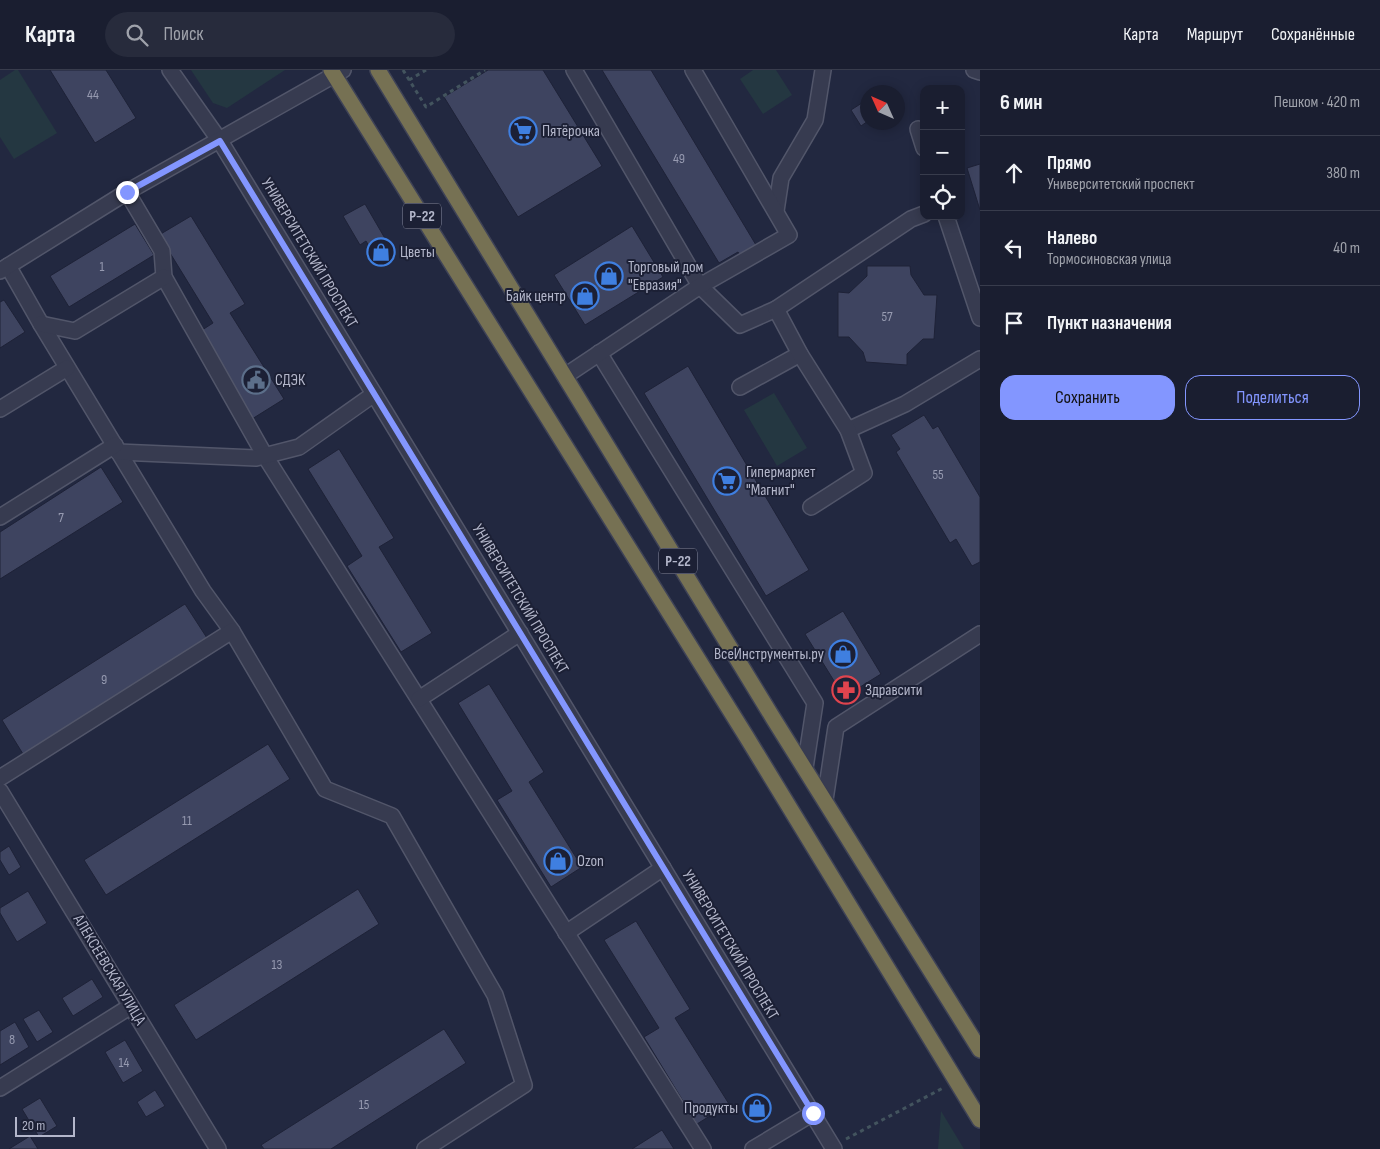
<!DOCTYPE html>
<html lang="ru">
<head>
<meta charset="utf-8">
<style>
  :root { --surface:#1a1e30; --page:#272b3c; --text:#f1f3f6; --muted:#9fa2ab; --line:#383c4c; --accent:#8396ff }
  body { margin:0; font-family:"Sofia Sans Condensed",sans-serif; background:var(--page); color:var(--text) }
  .controls { position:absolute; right:15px; top:15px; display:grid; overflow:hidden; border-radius:10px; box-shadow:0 2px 12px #0003 }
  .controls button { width:45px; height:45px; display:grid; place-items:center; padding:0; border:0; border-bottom:1px solid var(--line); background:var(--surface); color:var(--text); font:25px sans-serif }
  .compass { position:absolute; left:860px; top:15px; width:45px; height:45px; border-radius:50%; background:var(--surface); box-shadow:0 2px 12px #0003; rotate:315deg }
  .scale { position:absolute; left:15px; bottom:12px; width:60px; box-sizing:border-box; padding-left:5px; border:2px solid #b3b6ca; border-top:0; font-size:14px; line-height:18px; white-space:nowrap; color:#b3b6ca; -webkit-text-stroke:4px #1c2035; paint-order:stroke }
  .stop { position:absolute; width:15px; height:15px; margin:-11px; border:4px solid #8396ff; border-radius:50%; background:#fff }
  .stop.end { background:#8396ff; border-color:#fff; box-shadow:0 1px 5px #0008 }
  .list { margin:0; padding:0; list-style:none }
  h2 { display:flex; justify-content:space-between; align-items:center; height:65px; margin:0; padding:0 20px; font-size:21px }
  h2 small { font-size:16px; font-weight:400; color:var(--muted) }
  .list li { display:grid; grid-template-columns:32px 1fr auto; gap:15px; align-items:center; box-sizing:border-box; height:75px; padding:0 20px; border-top:1px solid var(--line) }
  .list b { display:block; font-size:19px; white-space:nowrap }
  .list p { margin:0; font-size:16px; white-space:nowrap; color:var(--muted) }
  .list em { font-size:16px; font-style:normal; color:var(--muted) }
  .actions { display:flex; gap:10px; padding:15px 20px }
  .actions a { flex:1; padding:11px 0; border:1px solid var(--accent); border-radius:15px; text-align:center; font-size:18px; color:var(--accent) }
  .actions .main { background:var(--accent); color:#111 }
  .icon { flex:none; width:28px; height:28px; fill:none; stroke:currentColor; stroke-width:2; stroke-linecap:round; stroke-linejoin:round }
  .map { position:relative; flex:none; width:980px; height:1079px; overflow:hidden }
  header { display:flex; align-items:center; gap:30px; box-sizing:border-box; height:70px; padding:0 25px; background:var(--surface); border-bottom:1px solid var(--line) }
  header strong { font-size:24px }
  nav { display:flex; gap:28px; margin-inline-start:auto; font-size:18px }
  .search { width:350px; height:45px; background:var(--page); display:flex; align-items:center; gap:12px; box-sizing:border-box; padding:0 18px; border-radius:28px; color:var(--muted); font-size:19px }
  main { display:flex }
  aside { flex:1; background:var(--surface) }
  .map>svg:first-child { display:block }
  .green { fill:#243741 }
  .building { fill:#3e4460; stroke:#1e2237 }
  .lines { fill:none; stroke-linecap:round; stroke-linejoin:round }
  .minor-casing { stroke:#52566a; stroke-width:18 }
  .highway-casing { stroke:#3f4357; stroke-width:18 }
  .path { stroke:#43545e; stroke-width:3; stroke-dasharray:4 4; stroke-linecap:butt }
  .minor { stroke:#373b50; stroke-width:15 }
  .highway { stroke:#767153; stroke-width:15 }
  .route { stroke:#8396ff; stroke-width:6 }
  .labels { text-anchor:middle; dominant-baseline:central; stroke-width:4; stroke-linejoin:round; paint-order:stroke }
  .number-label { font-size:14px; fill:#969ab0 }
  .shield { fill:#1c2035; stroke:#86899d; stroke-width:1 }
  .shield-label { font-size:15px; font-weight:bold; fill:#b3b6ca }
  .poi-label { font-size:16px; fill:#b3b6ca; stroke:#1c2035; text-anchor:start }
  .street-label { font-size:16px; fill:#b3b6ca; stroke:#1c2035 }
</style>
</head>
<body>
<header>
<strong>Карта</strong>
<div class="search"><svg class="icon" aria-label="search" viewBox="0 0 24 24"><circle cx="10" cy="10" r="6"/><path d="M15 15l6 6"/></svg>Поиск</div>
<nav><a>Карта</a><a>Маршрут</a><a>Сохранённые</a></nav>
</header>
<main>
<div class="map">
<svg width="980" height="1079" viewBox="0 0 980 1079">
  <rect width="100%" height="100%" fill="#222840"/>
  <g class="green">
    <polygon points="15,0 18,0 57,63 14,89 0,67 0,10"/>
    <polygon points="191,0 285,0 227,38 213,33"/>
    <polygon points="753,0 776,0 792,25 763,44 740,9"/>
    <polygon points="774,323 807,378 777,396 744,340"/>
    <polygon points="941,1041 964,1079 938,1079"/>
  </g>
  <g class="building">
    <polygon points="50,0 106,0 136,48 95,73"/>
    <polygon points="488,0 543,0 602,96 518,147 444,27"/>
    <polygon points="602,0 651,0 756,175 740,185 738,182 719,193"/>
    <polygon points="865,31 868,36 868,51 861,56 851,40"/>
    <polygon points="980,94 980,140 967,98"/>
    <polygon points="365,134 394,184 379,193 366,171 360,175 343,146"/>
    <polygon points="191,146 245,234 230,243 284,329 252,349 199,262 213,253 159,165"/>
    <polygon points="135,154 154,185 69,237 50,206"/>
    <polygon points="632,156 663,207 585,255 554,205"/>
    <polygon points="867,196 910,196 911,205 924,225 937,225 934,269 923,269 907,284 907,295 866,292 863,282 849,267 838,267 838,222 849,223 867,206"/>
    <polygon points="4,230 25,262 0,278 0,232"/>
    <polygon points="688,296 809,500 766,526 644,323"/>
    <polygon points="924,345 933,359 938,356 980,427 980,492 972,496 956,469 950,473 896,382 900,379 891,365"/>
    <polygon points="339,379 394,468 379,477 432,563 401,582 347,496 362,486 308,399"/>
    <polygon points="101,397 123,432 0,509 0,462"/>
    <polygon points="185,534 207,568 23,684 2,650"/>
    <polygon points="843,541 881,604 844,627 805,564"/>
    <polygon points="489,614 544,702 529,712 582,797 551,817 497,730 512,721 458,633"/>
    <polygon points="268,674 290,709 106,825 84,790"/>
    <polygon points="9,776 21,797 9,805 0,790 0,782"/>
    <polygon points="358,819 379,854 196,970 174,935"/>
    <polygon points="28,821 47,853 17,872 0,843 0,838"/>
    <polygon points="636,851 690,939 675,948 729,1034 697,1054 644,967 659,958 604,870"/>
    <polygon points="92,909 103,927 73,946 62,928"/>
    <polygon points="39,940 53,962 37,972 23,949"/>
    <polygon points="15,952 29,977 0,995 0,961"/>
    <polygon points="444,959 466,993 331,1079 264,1079 261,1075"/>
    <polygon points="125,970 143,1001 123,1013 105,982"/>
    <polygon points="155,1020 165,1036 146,1047 137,1032"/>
    <polygon points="40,1028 57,1056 39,1067 22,1039"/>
    <polygon points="662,1060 674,1079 632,1079"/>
    <polygon points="30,1066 38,1079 9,1079"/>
  </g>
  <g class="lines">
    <g class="minor-casing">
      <g id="minor">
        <polyline points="170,0 220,71 834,1079"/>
        <polyline points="574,0 700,216 740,255 776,239"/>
        <polyline points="974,0 980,2"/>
        <polyline points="918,59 924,78"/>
        <polyline points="127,122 162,181 164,207 265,386 703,1079"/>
        <polyline points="776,141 781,108 815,50 823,0"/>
        <polyline points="946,146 980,248"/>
        <polyline points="8,196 41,254 203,521 232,561"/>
        <polyline points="0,201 127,122 343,0"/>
        <polyline points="41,254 75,261 164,207"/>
        <polyline points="599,283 815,633 805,698"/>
        <polyline points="565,306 700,216 789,165 693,0"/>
        <polyline points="740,317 800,284"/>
        <polyline points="0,339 67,298"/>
        <polyline points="848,360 905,334 980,289"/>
        <polyline points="118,382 256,388 299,377 374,324"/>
        <polyline points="811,437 864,403 848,360 800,284 776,239 911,149 924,144"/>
        <polyline points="0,447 115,375"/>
        <polyline points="419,629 520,563"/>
        <polyline points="0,708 232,561 325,719 392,746 495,925 524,1015 425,1079"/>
        <polyline points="0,721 218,1079"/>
        <polyline points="825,730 836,657 980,564"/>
        <polyline points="566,863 663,798"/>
        <polyline points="0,1018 131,936"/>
        <polyline points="753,1079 813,1043"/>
      </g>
    </g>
    <g class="highway-casing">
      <g id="highway">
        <polyline points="331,0 746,666 980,1050"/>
        <polyline points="378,0 773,648 980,980"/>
      </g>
    </g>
    <g class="path">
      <polyline points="403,0 426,37 485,0"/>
      <polyline points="409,10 426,0"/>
      <polyline points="846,1069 943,1018"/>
    </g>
    <use href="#minor" class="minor"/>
    <use href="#highway" class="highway"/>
  </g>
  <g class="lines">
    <polyline class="route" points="127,122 220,71 813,1043"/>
  </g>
  <defs>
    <g id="supermarket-ring" transform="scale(1.4375)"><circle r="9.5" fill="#1c2035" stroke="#3f7fe0" stroke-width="1.5"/><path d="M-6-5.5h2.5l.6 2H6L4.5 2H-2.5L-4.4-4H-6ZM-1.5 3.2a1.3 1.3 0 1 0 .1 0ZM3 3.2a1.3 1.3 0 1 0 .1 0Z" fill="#3f7fe0"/></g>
    <g id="shop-ring" transform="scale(1.4375)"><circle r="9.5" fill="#1c2035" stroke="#3f7fe0" stroke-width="1.5"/><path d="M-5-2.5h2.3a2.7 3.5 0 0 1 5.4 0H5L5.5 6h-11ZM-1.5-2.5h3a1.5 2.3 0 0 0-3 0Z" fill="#3f7fe0"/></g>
    <g id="civic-ring" transform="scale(1.4375)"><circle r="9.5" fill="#1c2035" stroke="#5c6f8a" stroke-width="1.5"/><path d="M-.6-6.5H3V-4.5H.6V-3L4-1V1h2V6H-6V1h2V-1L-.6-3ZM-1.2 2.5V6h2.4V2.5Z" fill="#5c6f8a"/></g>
    <g id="pharmacy-ring" transform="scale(1.4375)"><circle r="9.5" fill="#1c2035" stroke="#e0444e" stroke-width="1.5"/><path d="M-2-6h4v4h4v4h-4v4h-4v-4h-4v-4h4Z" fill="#e0444e"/></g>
  </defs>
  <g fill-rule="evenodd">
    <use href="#supermarket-ring" x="523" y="61"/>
    <use href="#shop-ring" x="381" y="182"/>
    <use href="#shop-ring" x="609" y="206"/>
    <use href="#shop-ring" x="585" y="226"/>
    <use href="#civic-ring" x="256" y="310"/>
    <use href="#supermarket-ring" x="727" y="411"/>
    <use href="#shop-ring" x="843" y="584"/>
    <use href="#pharmacy-ring" x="846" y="620"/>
    <use href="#shop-ring" x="558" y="791"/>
    <use href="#shop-ring" x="757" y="1038"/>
  </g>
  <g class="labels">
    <g class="number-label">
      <text x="93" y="24">44</text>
      <text x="679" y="88">49</text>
      <text x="102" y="196">1</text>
      <text x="887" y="246">57</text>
      <text x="938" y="404">55</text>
      <text x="61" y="447">7</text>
      <text x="104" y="609">9</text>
      <text x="187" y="750">11</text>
      <text x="277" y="894">13</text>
      <text x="12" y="969">8</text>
      <text x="124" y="992">14</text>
      <text x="364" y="1034">15</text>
    </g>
    <g class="shield">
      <rect x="403" y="133.5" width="38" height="25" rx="4"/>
      <rect x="659" y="478.5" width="38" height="25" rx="4"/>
    </g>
    <g class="shield-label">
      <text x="422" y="146">Р-22</text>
      <text x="678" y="491">Р-22</text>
    </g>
    <g class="poi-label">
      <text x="542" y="61">Пятёрочка</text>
      <text x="400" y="182">Цветы</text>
      <text x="628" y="197">Торговый дом<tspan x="628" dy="18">"Евразия"</tspan></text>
      <text x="566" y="226" text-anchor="end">Байк центр</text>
      <text x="275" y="310">СДЭК</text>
      <text x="746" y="402">Гипермаркет<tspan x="746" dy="18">"Магнит"</tspan></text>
      <text x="824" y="584" text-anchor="end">ВсеИнструменты.ру</text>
      <text x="865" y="620">Здравсити</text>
      <text x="577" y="791">Ozon</text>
      <text x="738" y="1038" text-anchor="end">Продукты</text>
    </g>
    <g class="street-label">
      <text transform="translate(309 183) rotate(59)">УНИВЕРСИТЕТСКИЙ ПРОСПЕКТ</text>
      <text transform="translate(520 529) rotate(59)">УНИВЕРСИТЕТСКИЙ ПРОСПЕКТ</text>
      <text transform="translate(730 875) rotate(59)">УНИВЕРСИТЕТСКИЙ ПРОСПЕКТ</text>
      <text transform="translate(109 900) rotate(59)">АЛЕКСЕЕВСКАЯ УЛИЦА</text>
    </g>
  </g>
</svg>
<div class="controls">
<button>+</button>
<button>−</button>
<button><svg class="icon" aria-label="locate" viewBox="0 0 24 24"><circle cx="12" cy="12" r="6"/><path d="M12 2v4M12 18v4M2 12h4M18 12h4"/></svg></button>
</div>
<svg class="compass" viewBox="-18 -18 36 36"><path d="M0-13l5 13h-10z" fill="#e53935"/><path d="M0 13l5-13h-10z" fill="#9fa2ab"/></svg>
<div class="scale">20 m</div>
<div class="stop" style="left:813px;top:1043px"></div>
<div class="stop end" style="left:127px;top:122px"></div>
</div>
<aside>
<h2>6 мин<small>Пешком · 420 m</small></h2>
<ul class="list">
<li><svg class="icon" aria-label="ahead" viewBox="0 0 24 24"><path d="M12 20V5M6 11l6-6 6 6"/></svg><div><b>Прямо</b><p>Университетский проспект</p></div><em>380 m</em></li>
<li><svg class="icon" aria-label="left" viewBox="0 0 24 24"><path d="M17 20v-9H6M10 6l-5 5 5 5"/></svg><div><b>Налево</b><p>Тормосиновская улица</p></div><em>40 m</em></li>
<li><svg class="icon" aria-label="arrive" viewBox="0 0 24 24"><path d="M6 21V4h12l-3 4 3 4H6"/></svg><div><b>Пункт назначения</b></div></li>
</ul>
<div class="actions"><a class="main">Сохранить</a><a>Поделиться</a></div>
</aside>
</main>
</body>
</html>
